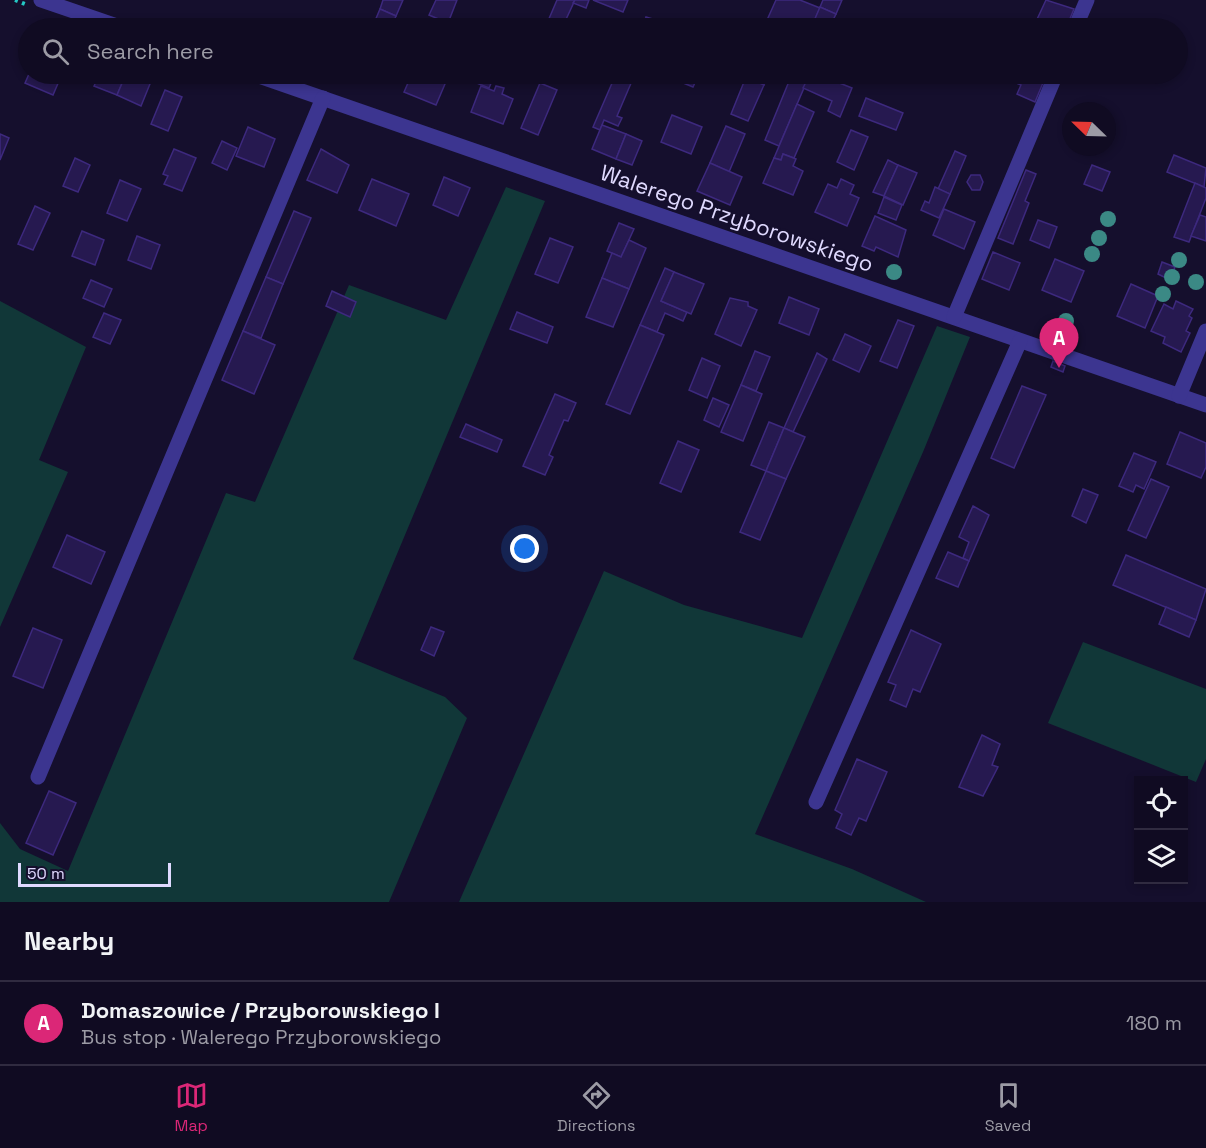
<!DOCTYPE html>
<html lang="en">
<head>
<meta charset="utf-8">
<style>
  :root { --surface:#100b22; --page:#19142a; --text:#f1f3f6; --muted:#9c9ba5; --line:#302b40; --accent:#db2777 }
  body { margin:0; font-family:"Space Grotesk",sans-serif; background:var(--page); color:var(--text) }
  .controls { position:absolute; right:18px; bottom:18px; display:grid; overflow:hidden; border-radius:0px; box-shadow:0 3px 9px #0003 }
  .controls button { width:54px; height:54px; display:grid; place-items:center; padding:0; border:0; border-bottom:2px solid var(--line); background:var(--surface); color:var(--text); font:30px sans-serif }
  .compass { position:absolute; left:1062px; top:102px; width:54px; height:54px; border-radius:50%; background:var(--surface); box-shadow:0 3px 9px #0003; rotate:293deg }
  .scale { position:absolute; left:18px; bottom:15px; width:153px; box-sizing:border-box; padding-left:6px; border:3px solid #e0daff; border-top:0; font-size:16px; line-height:21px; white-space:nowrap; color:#e0daff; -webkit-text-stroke:4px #150f2d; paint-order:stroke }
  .you { position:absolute; left:525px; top:549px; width:21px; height:21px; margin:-15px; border:4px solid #fff; border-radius:50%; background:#1a73e8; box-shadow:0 0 0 9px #1a73e833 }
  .badge { display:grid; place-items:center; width:39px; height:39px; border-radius:50%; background:var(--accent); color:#fff; font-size:20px; font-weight:700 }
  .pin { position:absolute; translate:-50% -50px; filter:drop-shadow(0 2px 3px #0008) }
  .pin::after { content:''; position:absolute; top:32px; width:21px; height:18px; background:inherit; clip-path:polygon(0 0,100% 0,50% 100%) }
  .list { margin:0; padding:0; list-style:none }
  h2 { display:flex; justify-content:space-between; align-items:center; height:78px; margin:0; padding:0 24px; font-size:26px }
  h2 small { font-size:20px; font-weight:400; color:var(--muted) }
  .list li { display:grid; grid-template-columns:39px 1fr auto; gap:18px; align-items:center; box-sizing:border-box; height:84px; padding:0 24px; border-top:2px solid var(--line) }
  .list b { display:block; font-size:22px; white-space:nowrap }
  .list p { margin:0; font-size:20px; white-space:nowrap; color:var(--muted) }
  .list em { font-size:20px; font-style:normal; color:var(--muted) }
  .icon { flex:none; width:33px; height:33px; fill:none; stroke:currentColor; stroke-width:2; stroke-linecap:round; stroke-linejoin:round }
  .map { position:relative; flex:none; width:1206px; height:902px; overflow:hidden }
  .search { position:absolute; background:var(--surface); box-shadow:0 3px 9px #0003; left:18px; right:18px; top:18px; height:66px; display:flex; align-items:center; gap:15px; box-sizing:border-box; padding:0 21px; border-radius:33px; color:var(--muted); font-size:22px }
  .sheet { height:162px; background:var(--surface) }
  nav { display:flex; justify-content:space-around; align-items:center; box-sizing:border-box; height:84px; border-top:2px solid var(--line); background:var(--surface); font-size:16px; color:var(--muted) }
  nav a { display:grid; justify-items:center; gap:3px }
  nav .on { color:var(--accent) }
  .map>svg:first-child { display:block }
  .green { fill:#113738 }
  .building { fill:#261950; stroke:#3d297e; stroke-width:1.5 }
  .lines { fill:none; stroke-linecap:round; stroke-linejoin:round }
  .path { stroke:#24c9c5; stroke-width:4; stroke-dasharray:3 4.5; stroke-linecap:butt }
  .minor { stroke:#3c3590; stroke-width:15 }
  .tree { fill:#3b8985 }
  .labels { text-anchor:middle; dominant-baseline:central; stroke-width:4.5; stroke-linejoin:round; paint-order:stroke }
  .street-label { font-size:22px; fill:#e0daff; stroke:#150f2d }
</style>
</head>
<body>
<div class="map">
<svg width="1206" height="902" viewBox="0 0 1206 902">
  <rect width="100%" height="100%" fill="#150f2d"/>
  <g class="green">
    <polygon points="506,187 545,201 353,659 445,697 467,718 389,902 0,902 0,823 20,849 68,871 226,493 255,502 349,285 446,320"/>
    <polygon points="0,301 86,347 39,460 68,472 0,627"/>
    <polygon points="937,326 970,337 923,452 755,834 852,869 926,902 459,902 604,571 684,605 802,638"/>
    <polygon points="1083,642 1206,689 1206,759 1196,782 1048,723"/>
  </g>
  <g class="building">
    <polygon points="383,0 403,0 396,16 380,9"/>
    <polygon points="436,0 457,0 448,23 429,15"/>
    <polygon points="557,0 575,0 562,28 545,28"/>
    <polygon points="575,0 589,0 586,8 573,3"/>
    <polygon points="593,0 628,0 623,12"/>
    <polygon points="776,0 800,0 820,8 811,28 787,28 767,20"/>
    <polygon points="823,0 842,0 836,14 820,7"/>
    <polygon points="1046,0 1074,9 1066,28 1033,28"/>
    <polygon points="820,7 836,14 829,28 811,28"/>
    <polygon points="380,9 396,16 391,28 372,28"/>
    <polygon points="646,17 683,28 642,28"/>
    <polygon points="767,20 784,27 783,28 764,28"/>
    <polygon points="29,74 62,74 53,95 25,83"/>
    <polygon points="100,74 126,74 117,95 94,86"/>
    <polygon points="126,74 138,74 152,79 141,106 117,95"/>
    <polygon points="412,74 440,74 448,77 436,105 404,92"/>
    <polygon points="475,74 495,74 489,88 472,81"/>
    <polygon points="543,74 574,74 572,78 565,75 562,83"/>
    <polygon points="616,74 632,81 617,116 622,118 618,126 604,120 600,130 593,127"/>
    <polygon points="679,74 699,74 693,87 676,80"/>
    <polygon points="746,74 769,74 764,85 745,76"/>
    <polygon points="792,74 810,74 779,146 765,140"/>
    <polygon points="810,74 817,74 852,88 840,117 828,111 832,101 803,88"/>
    <polygon points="1014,74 1035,74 1045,78 1035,102 1017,94 1021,85 1011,81"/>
    <polygon points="746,77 764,85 748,121 731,114"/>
    <polygon points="540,83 557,90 538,135 521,128"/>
    <polygon points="481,86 494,91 496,86 504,88 502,94 513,99 503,124 471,112"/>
    <polygon points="165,90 182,97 168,131 151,124"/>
    <polygon points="866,98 903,113 896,130 859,116"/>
    <polygon points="797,104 814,112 794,158 783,154 781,160 774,158"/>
    <polygon points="672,115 702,127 691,154 661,142"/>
    <polygon points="602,125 626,134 616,159 592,149"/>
    <polygon points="726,126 745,134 729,172 710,163"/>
    <polygon points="248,127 275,139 264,167 236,156"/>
    <polygon points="851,130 868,137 854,170 837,162"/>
    <polygon points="0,134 9,138 0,160"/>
    <polygon points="626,134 642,141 632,165 616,159"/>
    <polygon points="222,141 237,148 227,170 212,163"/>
    <polygon points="174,149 196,158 182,191 164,184 168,176 163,174"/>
    <polygon points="321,149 349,165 337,193 307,180"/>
    <polygon points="955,151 966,156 950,194 938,189"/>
    <polygon points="783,154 796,159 793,166 803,171 793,195 763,183 774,158 781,160"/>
    <polygon points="1174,155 1206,168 1204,187 1167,172"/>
    <polygon points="75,158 90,165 78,192 63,186"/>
    <polygon points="888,160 898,165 884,196 873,192"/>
    <polygon points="710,163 742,177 730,205 697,191"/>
    <polygon points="898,165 917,173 903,205 884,196"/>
    <polygon points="1092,165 1110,172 1102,191 1084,184"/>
    <polygon points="1026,170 1036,174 1025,201 1029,203 1013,244 998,238"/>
    <polygon points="971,175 980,175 983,182 980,190 972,190 967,182"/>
    <polygon points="444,177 470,188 458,216 433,205"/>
    <polygon points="372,179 409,194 396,226 359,210"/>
    <polygon points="841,179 854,185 850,194 859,198 847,226 815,212 828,184 837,188"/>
    <polygon points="120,180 141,189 127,221 107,213"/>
    <polygon points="1195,183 1206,188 1206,198 1189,242 1174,237"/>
    <polygon points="935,187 950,194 939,218 921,210 925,201 929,203"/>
    <polygon points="884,197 902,205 896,220 878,213"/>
    <polygon points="35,206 50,213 33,250 18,244"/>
    <polygon points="944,209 975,222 964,249 933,235"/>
    <polygon points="294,211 311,218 283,284 266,277"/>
    <polygon points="1200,215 1206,217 1206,241 1191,236"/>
    <polygon points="875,216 906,230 898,257 876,247 874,251 862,246"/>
    <polygon points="1038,220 1057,227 1049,248 1030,240"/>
    <polygon points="619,223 634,229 621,257 607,251"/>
    <polygon points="82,231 104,240 95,265 72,256"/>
    <polygon points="137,236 160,245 151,269 128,260"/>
    <polygon points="550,238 573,247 558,283 535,274"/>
    <polygon points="629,240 646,248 629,289 602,278 612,253 621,257"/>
    <polygon points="993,252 1020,263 1009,290 982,279"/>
    <polygon points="1055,259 1084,271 1071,302 1042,290"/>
    <polygon points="1162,262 1175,267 1170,280 1158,274"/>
    <polygon points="665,268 674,272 661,301 687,312 683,321 665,313 657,332 640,325"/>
    <polygon points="674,272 704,284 691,314 661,301"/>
    <polygon points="266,277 283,284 261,338 243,331"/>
    <polygon points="602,278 629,289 613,327 586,317"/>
    <polygon points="91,280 112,289 104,307 83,298"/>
    <polygon points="1131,284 1158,296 1145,328 1117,316"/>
    <polygon points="332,291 356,302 350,317 326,306"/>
    <polygon points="789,297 819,309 809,335 779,323"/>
    <polygon points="730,298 748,302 748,306 757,310 741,346 715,334"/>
    <polygon points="1176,301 1193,309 1189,316 1192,318 1186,331 1190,333 1181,352 1163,343 1165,337 1151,331 1164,304 1173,309"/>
    <polygon points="517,312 553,327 547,343 510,329"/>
    <polygon points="104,313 121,320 110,344 93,337"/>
    <polygon points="898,320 914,326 897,368 880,361"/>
    <polygon points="640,325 664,335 630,414 606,404"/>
    <polygon points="243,331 275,345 254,394 222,380"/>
    <polygon points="845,334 871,346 859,372 833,360"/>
    <polygon points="755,351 770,357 756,391 741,385"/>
    <polygon points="817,353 827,359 793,432 784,428"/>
    <polygon points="702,358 720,366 707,398 689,390"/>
    <polygon points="1053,361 1065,366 1063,372 1051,367"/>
    <polygon points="741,385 762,394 743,441 721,432"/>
    <polygon points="1022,386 1046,395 1014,468 991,458"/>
    <polygon points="555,394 576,403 568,421 564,420 549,455 553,457 545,475 523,466"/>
    <polygon points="713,398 729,405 719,427 704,420"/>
    <polygon points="769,422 784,428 766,471 751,465"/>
    <polygon points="466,424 502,440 497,452 460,437"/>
    <polygon points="784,428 805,437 786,479 766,471"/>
    <polygon points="1180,432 1206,443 1206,467 1201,478 1167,464"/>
    <polygon points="678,441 699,450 681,492 660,483"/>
    <polygon points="1134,453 1156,462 1144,489 1136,485 1133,492 1119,486"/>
    <polygon points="766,471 786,479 760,540 740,532"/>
    <polygon points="1151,479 1169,487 1146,538 1128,530"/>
    <polygon points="1083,489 1098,495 1086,523 1072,516"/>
    <polygon points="973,506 989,515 969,561 963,558 969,542 959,537"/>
    <polygon points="67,535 105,552 91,584 53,567"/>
    <polygon points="948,552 969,561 958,587 936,578"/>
    <polygon points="1126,555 1206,589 1196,620 1113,585"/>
    <polygon points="1166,607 1196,620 1189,637 1159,624"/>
    <polygon points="431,627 444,632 434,656 421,650"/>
    <polygon points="33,628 62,640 43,688 13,676"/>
    <polygon points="911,630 941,644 920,692 913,689 906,707 890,700 896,685 888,682"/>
    <polygon points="982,735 1000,744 992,765 998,767 983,796 959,787"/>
    <polygon points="857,759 887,772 866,821 859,818 851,835 836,828 842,814 835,810"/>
    <polygon points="49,791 76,803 53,855 26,843"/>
  </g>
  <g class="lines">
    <g class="path">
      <polyline points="15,0 25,4"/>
      <polyline points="228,74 238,77"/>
    </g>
    <g class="minor">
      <polyline points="41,0 123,28"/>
      <polyline points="1075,28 1087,0"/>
      <polyline points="253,74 1206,405"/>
      <polyline points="954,317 1056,74"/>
      <polyline points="1179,396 1206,331"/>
      <polyline points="38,777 323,98"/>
      <polyline points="816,802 1020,341"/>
    </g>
  </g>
  <g class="tree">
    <circle cx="1108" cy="219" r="8"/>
    <circle cx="1099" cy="238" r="8"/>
    <circle cx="1092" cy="254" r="8"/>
    <circle cx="1179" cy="260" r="8"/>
    <circle cx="894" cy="272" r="8"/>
    <circle cx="1172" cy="277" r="8"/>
    <circle cx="1196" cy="282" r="8"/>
    <circle cx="1163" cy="294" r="8"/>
    <circle cx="1066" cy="321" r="8"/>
  </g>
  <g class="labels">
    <g class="street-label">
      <text transform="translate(737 218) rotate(19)">Walerego Przyborowskiego</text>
    </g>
  </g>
</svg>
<div class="controls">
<button><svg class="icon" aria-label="locate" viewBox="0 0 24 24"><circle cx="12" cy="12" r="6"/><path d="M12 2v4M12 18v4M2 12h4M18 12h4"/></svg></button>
<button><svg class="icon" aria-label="layers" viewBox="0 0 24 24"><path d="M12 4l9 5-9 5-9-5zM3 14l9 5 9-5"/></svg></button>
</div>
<svg class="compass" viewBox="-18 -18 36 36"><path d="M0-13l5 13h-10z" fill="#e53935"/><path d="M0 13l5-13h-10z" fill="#9c9ba5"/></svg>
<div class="scale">50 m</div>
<div class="you"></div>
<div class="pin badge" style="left:1059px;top:368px">A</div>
<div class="search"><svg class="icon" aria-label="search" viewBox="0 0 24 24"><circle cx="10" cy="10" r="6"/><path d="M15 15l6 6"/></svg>Search here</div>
</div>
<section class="sheet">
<h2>Nearby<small></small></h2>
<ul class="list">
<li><span class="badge">A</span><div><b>Domaszowice / Przyborowskiego I</b><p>Bus stop · Walerego Przyborowskiego</p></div><em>180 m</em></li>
</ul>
</section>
<nav>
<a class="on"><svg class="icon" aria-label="map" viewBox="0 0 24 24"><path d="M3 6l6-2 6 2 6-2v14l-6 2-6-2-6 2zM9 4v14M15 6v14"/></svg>Map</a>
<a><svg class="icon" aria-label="directions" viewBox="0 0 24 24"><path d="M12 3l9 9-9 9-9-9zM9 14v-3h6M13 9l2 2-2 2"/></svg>Directions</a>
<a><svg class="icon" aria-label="saved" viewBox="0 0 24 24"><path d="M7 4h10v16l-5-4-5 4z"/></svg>Saved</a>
</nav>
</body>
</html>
